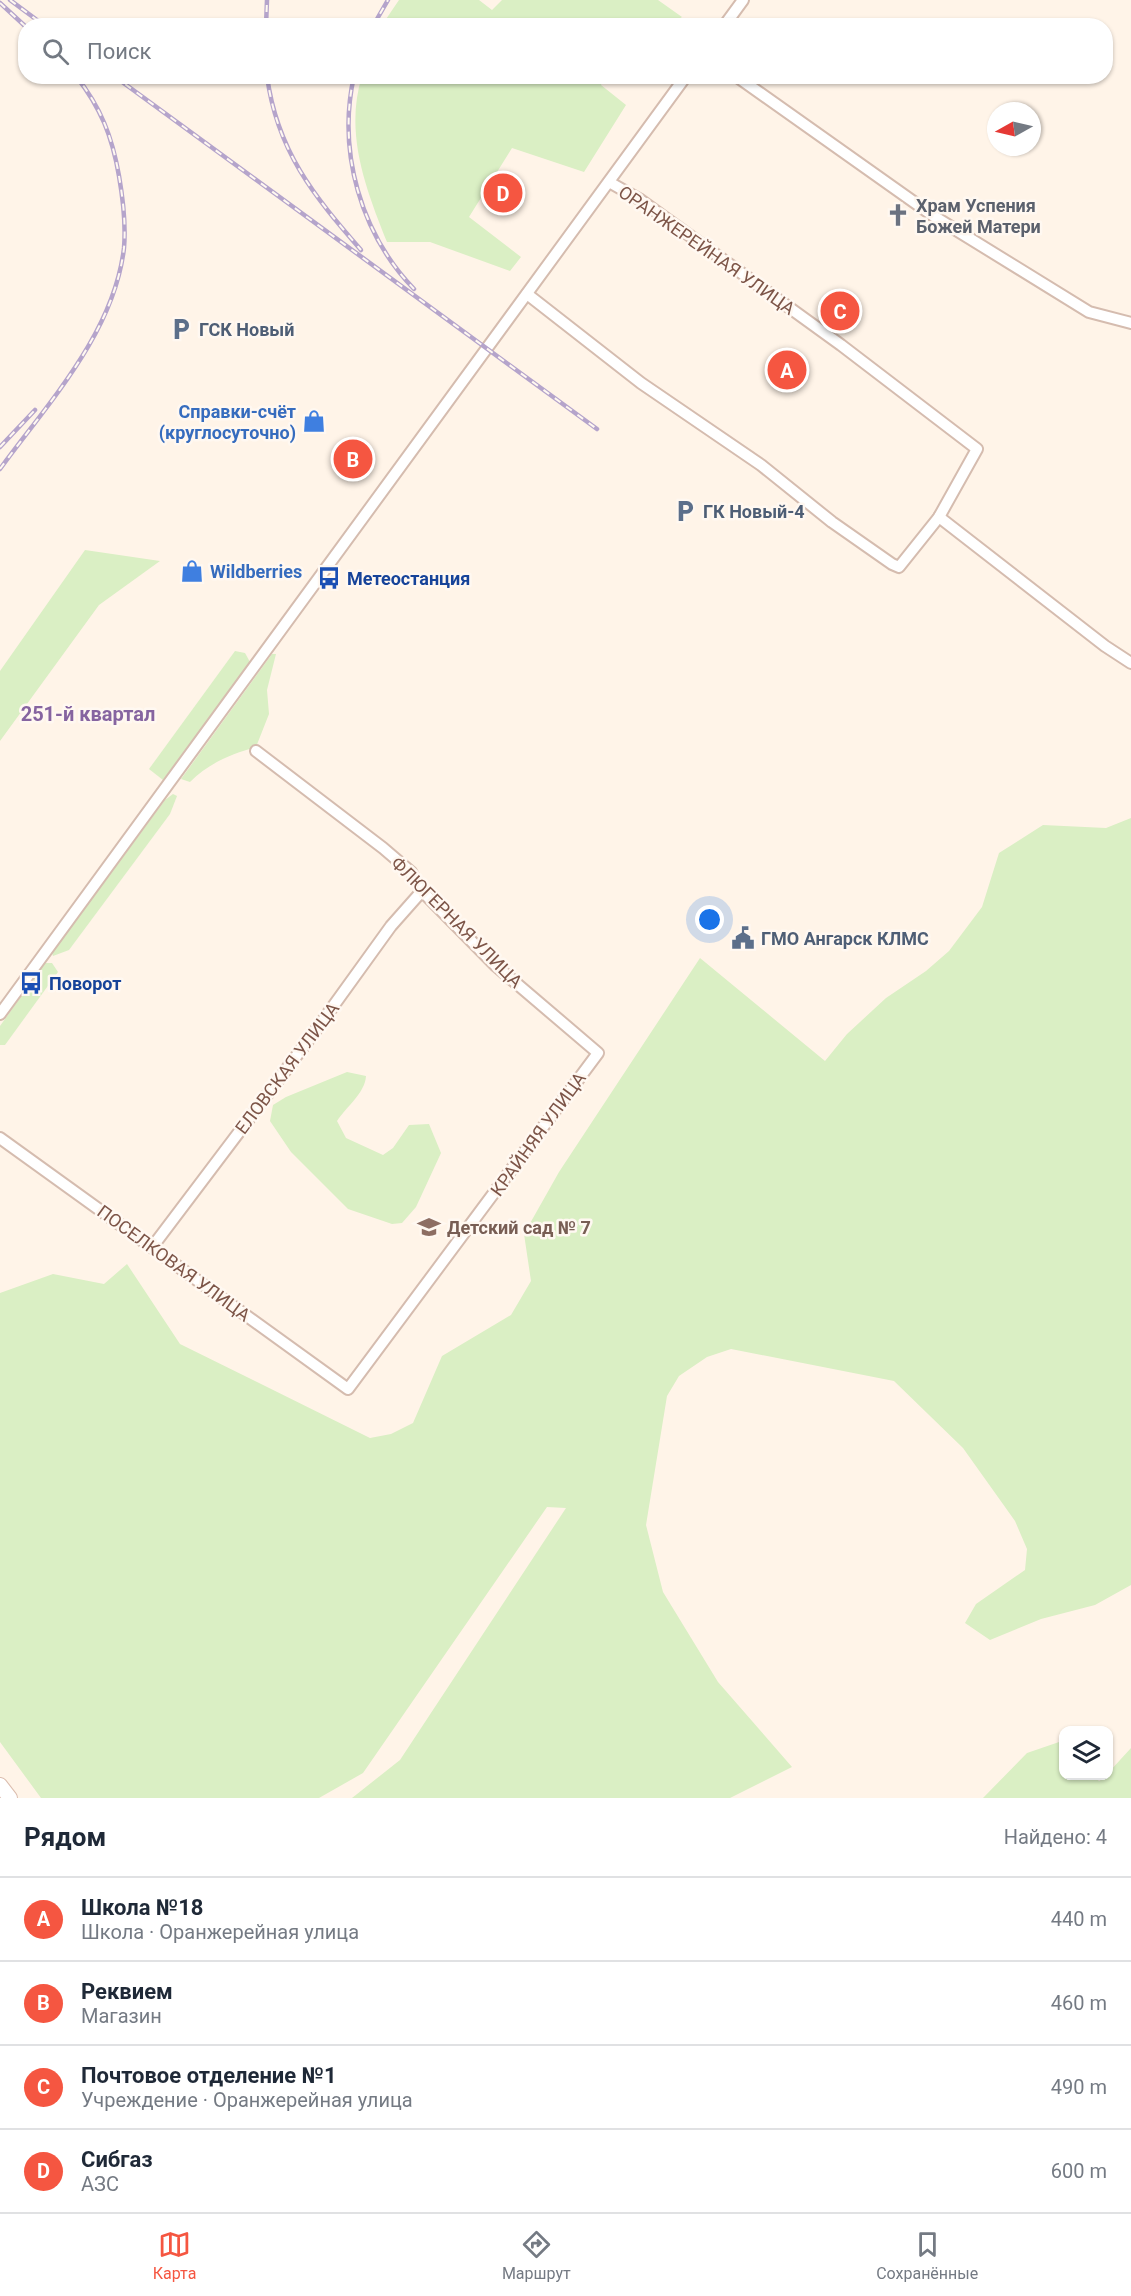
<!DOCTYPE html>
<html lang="ru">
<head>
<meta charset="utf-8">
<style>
  :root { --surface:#fff; --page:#f2f2f3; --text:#1f2937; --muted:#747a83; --line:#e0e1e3; --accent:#f55641 }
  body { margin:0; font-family:Roboto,sans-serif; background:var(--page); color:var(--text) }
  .controls { position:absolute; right:18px; bottom:18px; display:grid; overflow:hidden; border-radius:12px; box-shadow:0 2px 4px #0004 }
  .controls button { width:54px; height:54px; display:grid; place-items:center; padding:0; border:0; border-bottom:2px solid var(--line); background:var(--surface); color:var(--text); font:30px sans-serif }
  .compass { position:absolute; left:987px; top:102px; width:54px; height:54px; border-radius:50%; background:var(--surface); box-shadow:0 2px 4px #0004; rotate:262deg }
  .you { position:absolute; left:710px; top:920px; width:21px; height:21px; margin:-15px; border:4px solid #fff; border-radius:50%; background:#1a73e8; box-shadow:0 0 0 9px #1a73e833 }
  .badge { display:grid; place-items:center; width:39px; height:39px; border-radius:50%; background:var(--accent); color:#fff; font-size:20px; font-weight:700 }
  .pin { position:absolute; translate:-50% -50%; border:3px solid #fff; box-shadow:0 2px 6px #0006 }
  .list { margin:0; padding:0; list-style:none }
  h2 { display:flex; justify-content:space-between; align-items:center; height:78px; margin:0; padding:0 24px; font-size:26px }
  h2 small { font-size:20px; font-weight:400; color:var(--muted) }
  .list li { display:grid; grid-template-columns:39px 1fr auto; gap:18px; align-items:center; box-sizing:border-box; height:84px; padding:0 24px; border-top:2px solid var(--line) }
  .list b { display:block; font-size:22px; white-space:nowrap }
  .list p { margin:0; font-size:20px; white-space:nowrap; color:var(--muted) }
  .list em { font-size:20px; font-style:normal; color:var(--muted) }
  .icon { flex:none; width:33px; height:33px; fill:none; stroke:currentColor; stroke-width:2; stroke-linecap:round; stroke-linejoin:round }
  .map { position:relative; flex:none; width:1131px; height:1798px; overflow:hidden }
  .search { position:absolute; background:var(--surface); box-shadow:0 2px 4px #0004; left:18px; right:18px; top:18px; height:66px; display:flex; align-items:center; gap:15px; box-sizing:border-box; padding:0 21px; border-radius:24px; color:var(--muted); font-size:22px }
  .sheet { height:414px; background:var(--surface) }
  nav { display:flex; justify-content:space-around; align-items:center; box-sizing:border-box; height:84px; border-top:2px solid var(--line); background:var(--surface); font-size:16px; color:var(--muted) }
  nav a { display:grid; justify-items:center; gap:3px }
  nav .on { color:var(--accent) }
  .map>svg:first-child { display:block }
  .green { fill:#daefc4 }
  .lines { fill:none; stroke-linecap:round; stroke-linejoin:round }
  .street-casing { stroke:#d5bcaf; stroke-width:14 }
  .secondary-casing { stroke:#dbbdae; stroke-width:16 }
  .street { stroke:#fff; stroke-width:10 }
  .secondary { stroke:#fff; stroke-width:14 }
  .rail-casing { stroke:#b5a4cb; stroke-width:4.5 }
  .rail { stroke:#fff8f1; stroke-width:2; stroke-dasharray:7; stroke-linecap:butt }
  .labels { text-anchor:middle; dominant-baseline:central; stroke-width:5; stroke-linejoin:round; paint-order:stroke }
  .worship-label { font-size:18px; font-weight:bold; fill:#5b616d; stroke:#fff8f1; text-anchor:start }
  .street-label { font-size:18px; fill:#7d5548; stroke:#fff8f1 }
  .service-label { font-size:18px; font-weight:bold; fill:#4e5e75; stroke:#fff8f1; text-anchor:start }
  .shop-label { font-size:18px; font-weight:bold; fill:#366cbe; stroke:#fff8f1; text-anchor:end }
  .transit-label { font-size:18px; font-weight:bold; fill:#164399; stroke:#fff8f1; text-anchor:start }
  .education-label { font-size:18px; font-weight:bold; fill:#785e54; stroke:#fff8f1; text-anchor:start }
  .neighbourhood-label { font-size:20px; font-weight:bold; fill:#8664a0; stroke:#fff8f1 }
</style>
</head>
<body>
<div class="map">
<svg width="1131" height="1798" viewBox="0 0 1131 1798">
  <rect width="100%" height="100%" fill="#fff4e8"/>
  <g class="green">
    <polygon points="399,0 479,0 492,10 502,0 658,0 682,17 667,26 382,25"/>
    <path d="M362,76l242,1 -3,8 25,20 -42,67 -72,-24 -43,69 52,40 -11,14 -80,-29h-43c-21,-53 -43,-109 -25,-166z"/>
    <polygon points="85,550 160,561 99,605 0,741 0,671"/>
    <polygon points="235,651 245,653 250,662 163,780 149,769"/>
    <path d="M272,654h4l-9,36 2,24 -13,33c-25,7 -47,16 -66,35l-9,-3z"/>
    <polygon points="173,794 177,796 170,814 69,950 53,956 52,953 165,800"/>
    <polygon points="1131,818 1131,1585 1095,1605 1041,1619 990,1640 965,1623 976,1604 1025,1570 1027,1549 1015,1521 963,1448 894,1381 731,1349 707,1357 679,1376 667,1396 646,1525 663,1592 718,1682 792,1767 730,1798 352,1798 400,1760 566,1508 547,1507 363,1773 319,1798 41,1798 0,1742 0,1293 53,1274 104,1284 127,1264 180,1344 370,1438 391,1434 413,1423 442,1356 511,1315 531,1281 524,1234 559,1172 700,958 825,1061 847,1034 886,998 926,971 949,951 982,907 999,853 1043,825 1106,828"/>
    <polygon points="45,963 52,963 58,972 5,1045 0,1045 0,1026"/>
    <path d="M347,1072l19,4c-1,17 -19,30 -29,45l9,17 37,17 10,-7 16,-23 20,-1 12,29 -25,54 -14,16 -10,1 -44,-15 -57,-57 -21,-31 3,-16 13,-8z"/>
    <polygon points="1062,1741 1064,1776 1094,1776 1099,1781 1108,1776 1109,1772 1131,1748 1131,1798 983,1798 1027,1753"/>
  </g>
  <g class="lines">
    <g class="street-casing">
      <g id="street">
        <polyline points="724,26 743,0"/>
        <polyline points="736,76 935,217 1089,312 1131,323"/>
        <polyline points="527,294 641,383 761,465 832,522 892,564 899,567 939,517 977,449 841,345 639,199 609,182"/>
        <polyline points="939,517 1105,646 1131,663"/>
        <polyline points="0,1014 686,76"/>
        <polyline points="0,1138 348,1389 598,1053 496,966 422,891 411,872 383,848 256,751"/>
        <polyline points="153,1246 316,1030 391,926 422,891"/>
      </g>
    </g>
    <g class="secondary-casing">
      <polyline id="secondary" points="0,1785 10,1798"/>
    </g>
    <use href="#street" class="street"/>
    <use href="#secondary" class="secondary"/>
    <g class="rail-casing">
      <g id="rail">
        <polyline points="10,0 45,26"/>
        <polyline points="0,3 26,27"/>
        <polyline points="266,26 267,0"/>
        <polyline points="373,26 388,0"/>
        <polyline points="114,76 597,429"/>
        <path d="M267,76c10,75 47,120 94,174"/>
        <path d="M354,76c-17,76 7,158 60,213"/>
        <polyline points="0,447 35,410"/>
        <path d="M0,469c48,-66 114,-136 124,-221 2,-24 -1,-49 -5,-72 -7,-40 -18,-68 -43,-100"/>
      </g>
    </g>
    <use href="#rail" class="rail"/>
  </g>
  <defs>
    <g id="church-bare" transform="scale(1.8)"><path d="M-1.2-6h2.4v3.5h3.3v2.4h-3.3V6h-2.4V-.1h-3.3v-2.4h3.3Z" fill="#6b7280" stroke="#fff8f1" stroke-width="2.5" paint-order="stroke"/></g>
    <g id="parking-bare" transform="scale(1.8)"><path d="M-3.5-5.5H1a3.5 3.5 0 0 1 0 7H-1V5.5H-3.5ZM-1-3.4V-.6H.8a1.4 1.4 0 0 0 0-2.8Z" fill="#5c6f8a" stroke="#fff8f1" stroke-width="2.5" paint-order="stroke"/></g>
    <g id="shop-bare" transform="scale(1.8)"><path d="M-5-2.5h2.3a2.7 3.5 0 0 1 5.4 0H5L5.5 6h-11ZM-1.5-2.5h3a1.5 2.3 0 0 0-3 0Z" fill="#3f7fe0" stroke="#fff8f1" stroke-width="2.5" paint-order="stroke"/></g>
    <g id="bus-bare" transform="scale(1.8)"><path d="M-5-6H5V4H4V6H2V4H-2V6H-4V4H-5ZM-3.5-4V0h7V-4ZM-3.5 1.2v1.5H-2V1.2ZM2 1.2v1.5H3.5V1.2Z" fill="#1a4fb4" stroke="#fff8f1" stroke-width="2.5" paint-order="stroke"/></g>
    <g id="civic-bare" transform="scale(1.8)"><path d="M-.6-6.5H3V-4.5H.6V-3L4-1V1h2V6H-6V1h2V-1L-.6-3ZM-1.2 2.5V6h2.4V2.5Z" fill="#5c6f8a" stroke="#fff8f1" stroke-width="2.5" paint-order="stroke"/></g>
    <g id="school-bare" transform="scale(1.8)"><path d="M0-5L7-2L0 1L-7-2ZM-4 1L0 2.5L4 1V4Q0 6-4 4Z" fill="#8d6e63" stroke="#fff8f1" stroke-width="2.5" paint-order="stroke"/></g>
  </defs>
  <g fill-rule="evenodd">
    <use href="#church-bare" x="898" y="215"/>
    <use href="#parking-bare" x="181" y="329"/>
    <use href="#shop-bare" x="314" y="421"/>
    <use href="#parking-bare" x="685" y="511"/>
    <use href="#shop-bare" x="192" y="571"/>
    <use href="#bus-bare" x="329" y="578"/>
    <use href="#civic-bare" x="743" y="938"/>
    <use href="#bus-bare" x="31" y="983"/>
    <use href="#school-bare" x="429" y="1227"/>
  </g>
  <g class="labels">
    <g class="worship-label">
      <text x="916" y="205">Храм Успения<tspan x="916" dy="21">Божей Матери</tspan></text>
    </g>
    <g class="street-label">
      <text transform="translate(707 250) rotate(35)">ОРАНЖЕРЕЙНАЯ УЛИЦА</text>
      <text transform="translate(457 922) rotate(45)">ФЛЮГЕРНАЯ УЛИЦА</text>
      <text transform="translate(287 1068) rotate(-53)">ЕЛОВСКАЯ УЛИЦА</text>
      <text transform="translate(538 1134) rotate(-54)">КРАЙНЯЯ УЛИЦА</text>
      <text transform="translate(174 1263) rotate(36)">ПОСЕЛКОВАЯ УЛИЦА</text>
    </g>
    <g class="service-label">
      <text x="199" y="329">ГСК Новый</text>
      <text x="703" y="511">ГК Новый-4</text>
      <text x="761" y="938">ГМО Ангарск КЛМС</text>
    </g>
    <g class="shop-label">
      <text x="296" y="411">Справки-счёт<tspan x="296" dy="21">(круглосуточно)</tspan></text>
      <text x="210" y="571" text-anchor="start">Wildberries</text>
    </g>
    <g class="transit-label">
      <text x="347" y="578">Метеостанция</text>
      <text x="49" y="983">Поворот</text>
    </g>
    <g class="education-label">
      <text x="447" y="1227">Детский сад № 7</text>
    </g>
    <g class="neighbourhood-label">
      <text x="88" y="714">251-й квартал</text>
    </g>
  </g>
</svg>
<div class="controls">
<button><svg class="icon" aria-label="layers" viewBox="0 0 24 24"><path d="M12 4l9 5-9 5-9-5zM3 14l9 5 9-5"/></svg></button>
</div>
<svg class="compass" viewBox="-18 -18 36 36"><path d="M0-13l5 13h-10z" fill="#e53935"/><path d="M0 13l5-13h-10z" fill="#747a83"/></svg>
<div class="you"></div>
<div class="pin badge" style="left:787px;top:370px">A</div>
<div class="pin badge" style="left:353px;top:459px">B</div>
<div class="pin badge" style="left:840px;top:311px">C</div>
<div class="pin badge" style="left:503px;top:193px">D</div>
<div class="search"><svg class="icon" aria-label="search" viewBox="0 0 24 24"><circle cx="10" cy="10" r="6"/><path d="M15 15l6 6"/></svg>Поиск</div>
</div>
<section class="sheet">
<h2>Рядом<small>Найдено: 4</small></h2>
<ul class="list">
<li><span class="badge">A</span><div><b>Школа №18</b><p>Школа · Оранжерейная улица</p></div><em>440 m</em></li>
<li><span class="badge">B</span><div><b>Реквием</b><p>Магазин</p></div><em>460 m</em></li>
<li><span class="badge">C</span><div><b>Почтовое отделение №1</b><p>Учреждение · Оранжерейная улица</p></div><em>490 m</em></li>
<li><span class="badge">D</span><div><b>Сибгаз</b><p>АЗС</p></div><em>600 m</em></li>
</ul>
</section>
<nav>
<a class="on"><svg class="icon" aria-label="map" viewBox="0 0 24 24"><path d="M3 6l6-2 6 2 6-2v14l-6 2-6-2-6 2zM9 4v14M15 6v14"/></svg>Карта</a>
<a><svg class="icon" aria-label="directions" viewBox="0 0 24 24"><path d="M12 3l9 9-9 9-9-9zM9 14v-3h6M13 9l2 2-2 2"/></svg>Маршрут</a>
<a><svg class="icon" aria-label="saved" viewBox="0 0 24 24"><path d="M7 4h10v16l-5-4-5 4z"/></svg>Сохранённые</a>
</nav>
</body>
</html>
